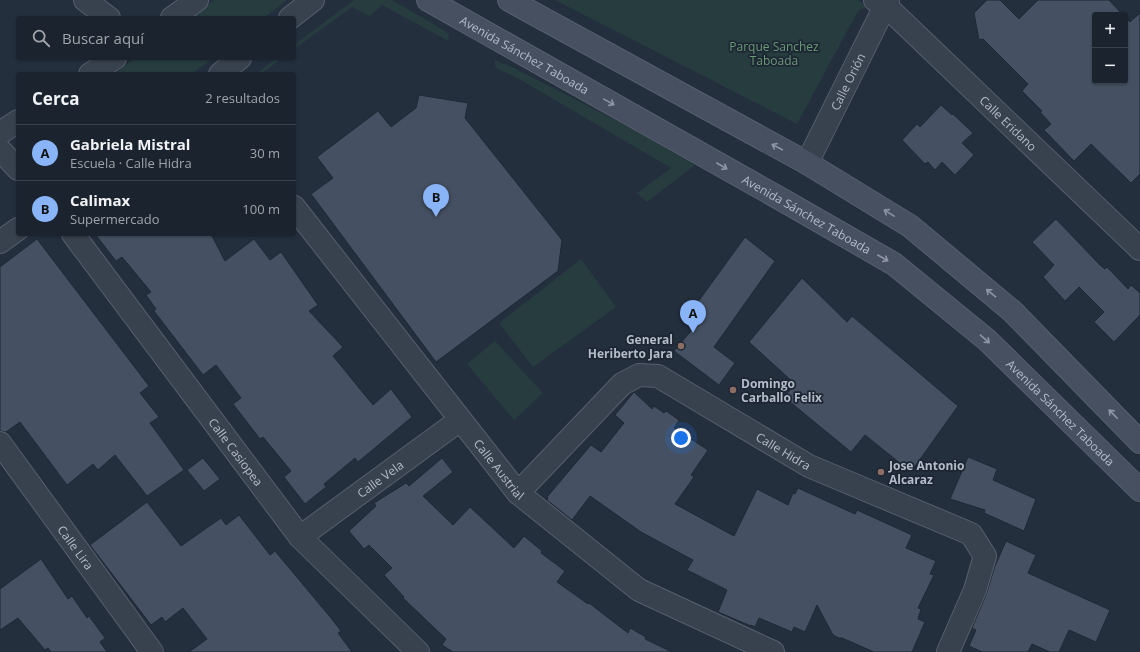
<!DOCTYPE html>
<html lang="es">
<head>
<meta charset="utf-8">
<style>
  :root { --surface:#1b232e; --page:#282f3a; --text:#f1f3f6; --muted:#a0a4aa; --line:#39404a; --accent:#8ab4f8 }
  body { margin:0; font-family:"Open Sans",sans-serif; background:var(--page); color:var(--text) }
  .controls { position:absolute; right:12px; top:12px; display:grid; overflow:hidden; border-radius:4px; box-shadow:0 1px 3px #0004 }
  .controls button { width:36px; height:36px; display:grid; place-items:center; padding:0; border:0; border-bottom:1px solid var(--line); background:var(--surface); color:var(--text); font:20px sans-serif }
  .you { position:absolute; left:681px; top:438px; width:14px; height:14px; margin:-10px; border:3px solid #fff; border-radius:50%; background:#1a73e8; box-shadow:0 0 0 6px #1a73e833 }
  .badge { display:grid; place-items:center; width:26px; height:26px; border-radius:50%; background:var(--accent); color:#111; font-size:13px; font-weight:700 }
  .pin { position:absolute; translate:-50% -33px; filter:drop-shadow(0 1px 2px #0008) }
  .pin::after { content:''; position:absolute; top:21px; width:14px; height:12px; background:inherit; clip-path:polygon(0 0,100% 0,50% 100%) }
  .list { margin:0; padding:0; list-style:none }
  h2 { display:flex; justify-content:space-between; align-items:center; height:52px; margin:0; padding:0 16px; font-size:17px }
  h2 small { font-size:13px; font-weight:400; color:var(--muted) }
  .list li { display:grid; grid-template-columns:26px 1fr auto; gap:12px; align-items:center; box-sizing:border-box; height:56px; padding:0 16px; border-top:1px solid var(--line) }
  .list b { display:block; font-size:15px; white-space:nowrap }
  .list p { margin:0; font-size:13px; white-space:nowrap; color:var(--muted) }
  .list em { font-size:13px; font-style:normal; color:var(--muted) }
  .icon { flex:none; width:22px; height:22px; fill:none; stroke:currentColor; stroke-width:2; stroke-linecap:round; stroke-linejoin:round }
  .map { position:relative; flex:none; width:1140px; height:652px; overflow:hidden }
  .search { position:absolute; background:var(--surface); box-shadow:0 1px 3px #0004; left:16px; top:16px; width:280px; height:44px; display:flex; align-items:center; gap:10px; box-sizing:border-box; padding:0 14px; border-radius:4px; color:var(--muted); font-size:15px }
  .panel { position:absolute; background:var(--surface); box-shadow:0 1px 3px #0004; left:16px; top:72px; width:280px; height:164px; border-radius:4px }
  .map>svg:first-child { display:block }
  .green { fill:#263c3f }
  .building { fill:#455162; stroke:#1f2835 }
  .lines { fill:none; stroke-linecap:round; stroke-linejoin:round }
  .minor-casing { stroke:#565f6c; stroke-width:24 }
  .secondary-casing { stroke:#565f6c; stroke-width:24 }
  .minor { stroke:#38414e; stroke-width:22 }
  .secondary { stroke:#465061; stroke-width:22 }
  .oneway { stroke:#8e96a5 }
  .education-dot { fill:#8d6e63; stroke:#1d2633; stroke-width:1.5 }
  .labels { text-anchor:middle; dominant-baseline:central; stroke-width:3.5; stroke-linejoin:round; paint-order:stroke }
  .park-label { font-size:12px; fill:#6b9a76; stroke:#1d2633 }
  .street-label { font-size:12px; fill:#b4bcc9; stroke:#1d2633 }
  .poi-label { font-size:12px; font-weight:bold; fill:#b4bcc9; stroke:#1d2633; text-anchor:start }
</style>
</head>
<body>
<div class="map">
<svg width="1140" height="652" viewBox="0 0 1140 652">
  <rect width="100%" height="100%" fill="#242f3e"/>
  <g class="green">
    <polygon points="214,0 287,0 264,18 190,18"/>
    <polygon points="354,0 392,0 447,32 449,36 448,41 382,5 370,16 352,7 294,49 294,45"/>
    <polygon points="555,0 857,0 868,6 858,11 797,124"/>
    <polygon points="135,58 213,58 192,74 114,74"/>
    <polygon points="277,58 282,58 261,74 256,74"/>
    <polygon points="494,60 512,67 629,127 695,165 647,202 637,193 671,168 519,79 496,68"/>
    <polygon points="581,259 616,307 533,367 499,323"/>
    <polygon points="495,341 543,393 514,420 467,364"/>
  </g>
  <g class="building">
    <polygon points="987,0 1000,0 1019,19 1038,0 1109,0 1123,15 1095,15 1095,81 1125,81 1125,17 1130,22 1140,13 1140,174 1131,183 1091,144 1074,161 1044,130 1051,124 1040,112 1042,111 1022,91 1028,84 983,39 979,40 974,13"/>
    <polygon points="419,95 468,103 465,118 562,240 558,271 436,362 311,194 333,178 317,157 378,111 391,127 416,108"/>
    <polygon points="941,105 952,115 953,114 973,133 962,143 974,155 955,175 942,162 935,170 928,162 925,164 902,140 917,124 920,127"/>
    <polygon points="1056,219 1100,265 1105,269 1107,267 1128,289 1131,285 1140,293 1140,315 1114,342 1094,322 1104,312 1079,287 1065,301 1043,277 1054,265 1032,242"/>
    <polygon points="95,234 211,234 225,261 254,239 270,260 281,252 318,305 309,311 343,347 333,356 373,405 391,389 412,417 358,462 355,458 324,484 326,487 305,504 284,477 291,471 263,437 260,439 233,404 241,398 216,365 203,375 154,311 156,309 146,295 151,292 122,257 116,261"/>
    <polygon points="745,237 775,261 714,347 735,363 719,385 674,351 696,325 687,317"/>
    <polygon points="37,239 149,386 140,393 159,417 150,423 184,470 147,496 115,455 98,470 93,464 67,485 20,422 6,432 0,431 0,267"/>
    <polygon points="802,278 847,322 852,316 958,406 911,472 865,435 851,452 784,397 795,384 749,342"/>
    <polygon points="634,392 652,409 654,406 664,413 666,411 679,420 674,428 708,450 691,475 694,477 675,504 734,536 757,489 788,505 793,493 795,494 798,488 855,514 857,510 912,535 906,548 936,561 930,574 934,575 918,608 921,609 918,619 925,622 912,652 874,652 842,638 839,638 833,635 817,605 805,632 794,627 792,632 759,618 755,627 751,625 751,626 718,612 727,590 687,570 693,560 641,532 590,496 572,520 547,500 548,498 547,497 591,445 601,452 624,423 615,415"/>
    <polygon points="968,457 997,469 993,480 1036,499 1024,531 984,513 985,510 950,499"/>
    <polygon points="203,458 220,479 204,491 187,470"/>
    <polygon points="442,458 453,472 423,496 453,525 470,507 514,548 524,536 542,551 541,553 565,571 557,582 588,604 589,603 628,633 630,628 646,637 645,639 672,652 453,652 442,645 446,639 403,598 404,597 384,575 392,568 369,545 364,549 349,531 376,506 374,503 406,483 409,486"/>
    <polygon points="147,502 181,546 221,518 226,525 239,515 270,555 275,551 331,618 341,631 338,633 352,652 189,652 207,639 183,608 165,622 162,617 151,625 90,545"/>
    <polygon points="1006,541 1036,555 1028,573 1110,610 1096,642 1069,630 1059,652 1050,652 1032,644 1028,652 982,652 969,646 976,630 972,628 986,595 995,566"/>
    <polygon points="41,559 68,599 72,596 87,618 89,616 105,638 100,642 107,652 51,652 48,648 45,650 18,618 0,630 0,589"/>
  </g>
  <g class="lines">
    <g class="minor-casing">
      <g id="minor">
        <polyline points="85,0 109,18"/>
        <path id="s1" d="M875,0l10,5 255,244"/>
        <polyline points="172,18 197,0"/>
        <polyline points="290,18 313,0"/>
        <polyline points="90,74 115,58"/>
        <polyline points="220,74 240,58"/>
        <polyline points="0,133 18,121"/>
        <polyline points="0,150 18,169"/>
        <path id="s2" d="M807,163l81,-163"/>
        <path id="s3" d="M294,207l224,286 121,97 134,62"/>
        <path id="s4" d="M73,234l227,303 118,115"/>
        <polyline points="0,242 18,229"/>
        <path id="s5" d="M0,443l152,209"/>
        <path id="s6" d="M518,493l104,-109 17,-9 19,1 151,90 162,68 14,22 -10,34 -27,62"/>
        <path id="s7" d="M300,537l160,-117"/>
      </g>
    </g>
    <g class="secondary-casing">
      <g id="secondary">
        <path id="s8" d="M428,0l358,202 108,62 93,76 153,150"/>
        <polyline points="509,0 807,163 910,226 1012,311 1140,442"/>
      </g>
    </g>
    <use href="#minor" class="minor"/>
    <use href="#secondary" class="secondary"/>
  </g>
  <defs><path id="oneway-shaft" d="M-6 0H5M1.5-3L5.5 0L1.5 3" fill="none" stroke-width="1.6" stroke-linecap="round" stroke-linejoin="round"/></defs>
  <g class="oneway">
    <use href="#oneway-shaft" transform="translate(609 102) rotate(29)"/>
    <use href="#oneway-shaft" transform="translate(777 147) rotate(-152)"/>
    <use href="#oneway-shaft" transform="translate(722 166) rotate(30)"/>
    <use href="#oneway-shaft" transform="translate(889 213) rotate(-149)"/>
    <use href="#oneway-shaft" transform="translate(883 258) rotate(30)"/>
    <use href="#oneway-shaft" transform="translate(991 293) rotate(-140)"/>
    <use href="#oneway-shaft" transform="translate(985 339) rotate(41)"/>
    <use href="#oneway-shaft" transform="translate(1113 414) rotate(-134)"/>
  </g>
  <g class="education-dot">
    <circle cx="681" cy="346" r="4"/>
    <circle cx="733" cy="390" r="4"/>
    <circle cx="881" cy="472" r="4"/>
  </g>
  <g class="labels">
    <g class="park-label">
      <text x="774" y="46">Parque Sanchez<tspan x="774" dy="14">Taboada</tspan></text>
    </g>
    <g class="street-label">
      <text stroke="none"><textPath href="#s8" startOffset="111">Avenida Sánchez Taboada</textPath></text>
      <text stroke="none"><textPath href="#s2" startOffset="91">Calle Orión</textPath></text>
      <text stroke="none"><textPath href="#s1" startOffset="182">Calle Eridano</textPath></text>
      <text stroke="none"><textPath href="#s8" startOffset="435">Avenida Sánchez Taboada</textPath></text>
      <text stroke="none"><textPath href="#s8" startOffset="759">Avenida Sánchez Taboada</textPath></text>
      <text stroke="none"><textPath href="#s4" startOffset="272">Calle Casiopea</textPath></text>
      <text stroke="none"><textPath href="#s6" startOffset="335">Calle Hidra</textPath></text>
      <text stroke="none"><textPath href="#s3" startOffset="333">Calle Austrial</textPath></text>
      <text stroke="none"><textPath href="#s7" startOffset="99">Calle Vela</textPath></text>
      <text stroke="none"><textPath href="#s5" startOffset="129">Calle Lira</textPath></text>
    </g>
    <g class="poi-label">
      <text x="673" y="339" text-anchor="end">General<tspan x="673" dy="14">Heriberto Jara</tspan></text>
      <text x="741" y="383">Domingo<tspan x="741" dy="14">Carballo Felix</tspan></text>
      <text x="889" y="465">Jose Antonio<tspan x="889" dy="14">Alcaraz</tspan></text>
    </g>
  </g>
</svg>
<div class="controls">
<button>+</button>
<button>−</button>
</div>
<div class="you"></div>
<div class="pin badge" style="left:693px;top:333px">A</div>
<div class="pin badge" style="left:436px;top:217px">B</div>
<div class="search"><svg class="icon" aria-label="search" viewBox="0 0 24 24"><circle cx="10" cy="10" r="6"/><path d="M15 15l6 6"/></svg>Buscar aquí</div>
<section class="panel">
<h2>Cerca<small>2 resultados</small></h2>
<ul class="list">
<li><span class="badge">A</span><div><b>Gabriela Mistral</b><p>Escuela · Calle Hidra</p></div><em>30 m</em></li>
<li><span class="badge">B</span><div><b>Calimax</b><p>Supermercado</p></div><em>100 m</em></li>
</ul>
</section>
</div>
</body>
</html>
